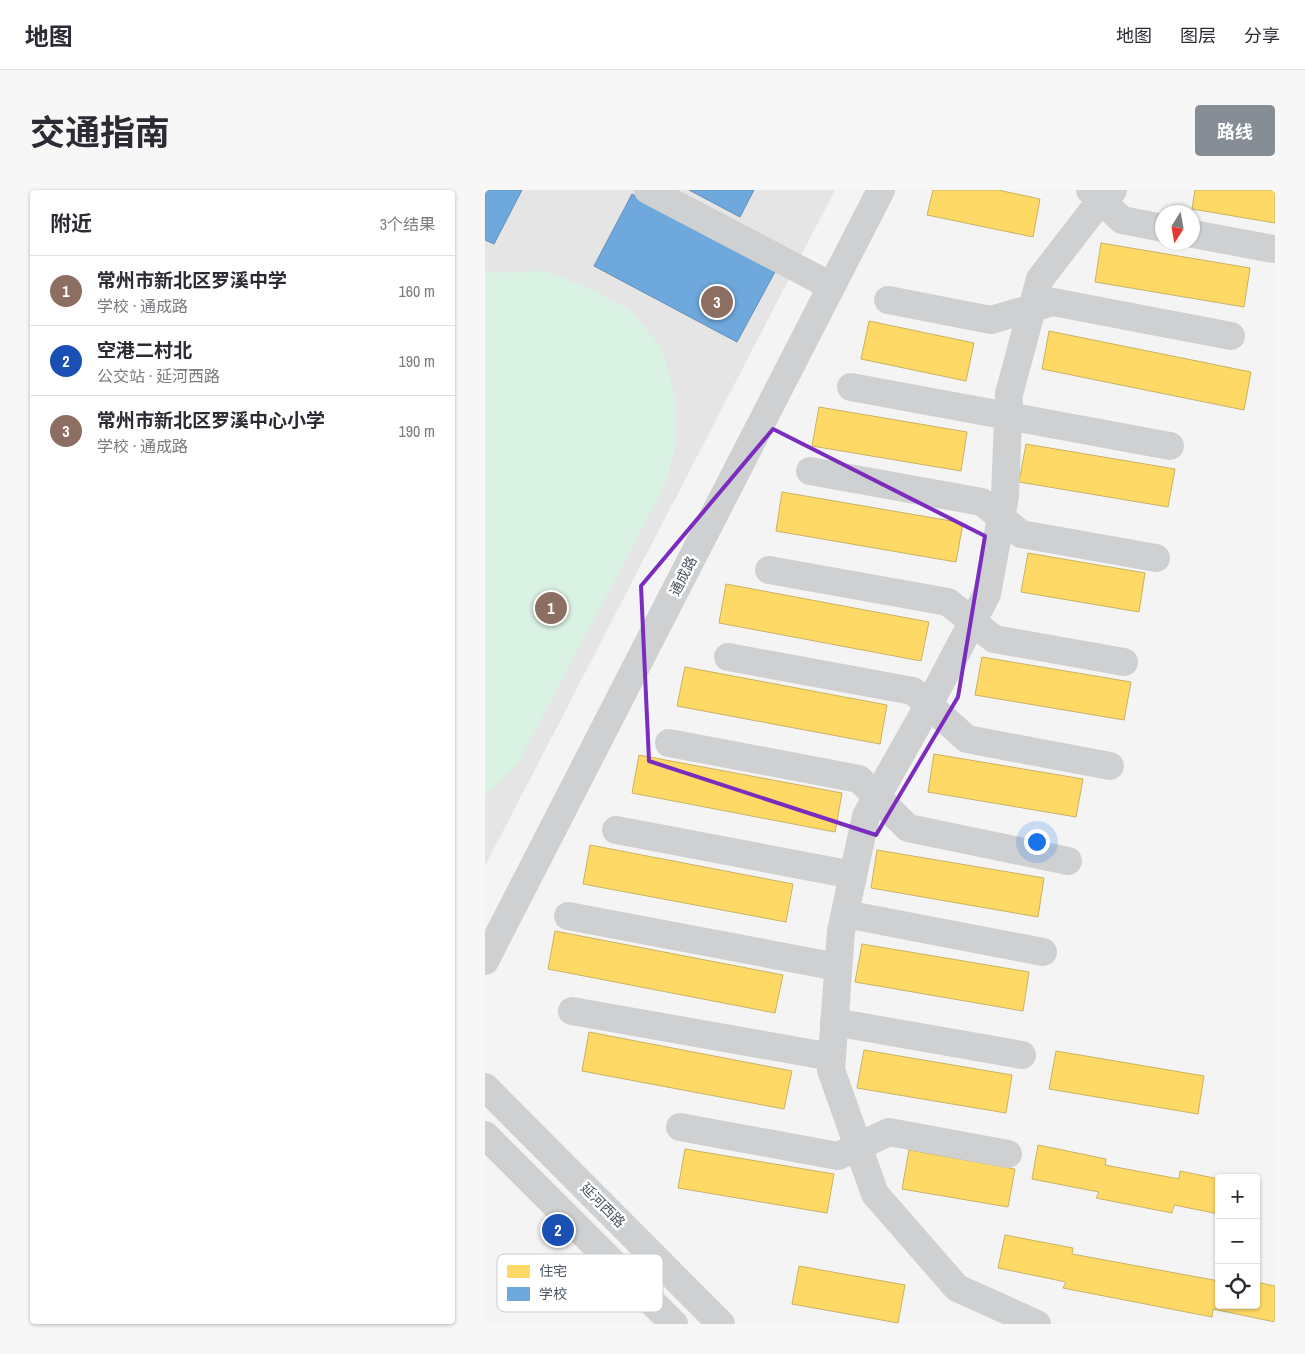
<!DOCTYPE html>
<html lang="zh">
<head>
<meta charset="utf-8">
<style>
  :root { --surface:#fff; --page:#f7f7f7; --text:#2b2b33; --muted:#7c7c81; --line:#e1e1e2; --accent:#868d94 }
  body { margin:0; font-family:"Archivo Narrow","Noto Sans SC",sans-serif; background:var(--page); color:var(--text) }
  .controls { position:absolute; right:15px; bottom:15px; display:grid; overflow:hidden; border-radius:5px; box-shadow:0 1px 4px #0004 }
  .controls button { width:45px; height:45px; display:grid; place-items:center; padding:0; border:0; border-bottom:1px solid var(--line); background:var(--surface); color:var(--text); font:25px sans-serif }
  .compass { position:absolute; left:670px; top:15px; width:45px; height:45px; border-radius:50%; background:var(--surface); box-shadow:0 1px 4px #0004; rotate:191deg }
  .you { position:absolute; left:551px; top:651px; width:18px; height:18px; margin:-12px; border:4px solid #fff; border-radius:50%; background:#1a73e8; box-shadow:0 0 0 8px #1a73e833 }
  .badge { display:grid; place-items:center; width:32px; height:32px; border-radius:50%; background:var(--accent); color:#fff; font-size:16px; font-weight:700 }
  .pin { position:absolute; translate:-50% -50%; border:2px solid #fff; box-shadow:0 1px 5px #0006 }
  .list { margin:0; padding:0; list-style:none }
  h2 { display:flex; justify-content:space-between; align-items:center; height:65px; margin:0; padding:0 20px; font-size:21px }
  h2 small { font-size:16px; font-weight:400; color:var(--muted) }
  .list li { display:grid; grid-template-columns:32px 1fr auto; gap:15px; align-items:center; box-sizing:border-box; height:70px; padding:0 20px; border-top:1px solid var(--line) }
  .list b { display:block; font-size:19px; white-space:nowrap }
  .list p { margin:0; font-size:16px; white-space:nowrap; color:var(--muted) }
  .list em { font-size:16px; font-style:normal; color:var(--muted) }
  .icon { flex:none; width:28px; height:28px; fill:none; stroke:currentColor; stroke-width:2; stroke-linecap:round; stroke-linejoin:round }
  .map { position:relative; flex:none; width:790px; height:1134px; overflow:hidden; border-radius:5px }
  header { display:flex; align-items:center; gap:30px; box-sizing:border-box; height:70px; padding:0 25px; background:var(--surface); border-bottom:1px solid var(--line) }
  header strong { font-size:24px }
  nav { display:flex; gap:28px; margin-inline-start:auto; font-size:18px }
  .intro { display:flex; align-items:center; justify-content:space-between; box-sizing:border-box; height:120px; padding:0 30px }
  h1 { margin:0; font-size:35px }
  .button { padding:12px 22px; border-radius:5px; background:var(--accent); color:#fff; font-size:18px; font-weight:700 }
  main { display:flex; gap:30px; padding:0 30px }
  aside { flex:1; background:var(--surface); border-radius:5px; box-shadow:0 1px 4px #0004 }
  .map>svg:first-child { display:block }
  .education { fill:#e6e5e6 }
  .green { fill:#d9f2e3 }
  .homes { fill:#ffd966; stroke:#c9b264 }
  .schools { fill:#6fa8dc; stroke:#648fb7 }
  .lines { fill:none; stroke-linecap:round; stroke-linejoin:round }
  .minor { stroke:#ced0d2; stroke-width:28 }
  .marked { fill:none; stroke:#7b2cbf; stroke-width:4; stroke-linejoin:round }
  .labels { text-anchor:middle; dominant-baseline:central; stroke-width:5; stroke-linejoin:round; paint-order:stroke }
  .street-label { font-size:14px; fill:#4a5661; stroke:#fff }
  .key { fill:#fff; stroke:#c9ccd0; stroke-width:1 }
  .key-label { font-size:14px; fill:#4a5661 }
</style>
</head>
<body>
<header>
<strong>地图</strong>
<nav><a>地图</a><a>图层</a><a>分享</a></nav>
</header>
<div class="intro"><h1>交通指南</h1><a class="button">路线</a></div>
<main>
<aside>
<h2>附近<small>3个结果</small></h2>
<ul class="list">
<li><span class="badge" style="background:#8d6e63">1</span><div><b>常州市新北区罗溪中学</b><p>学校 · 通成路</p></div><em>160 m</em></li>
<li><span class="badge" style="background:#1a4fb4">2</span><div><b>空港二村北</b><p>公交站 · 延河西路</p></div><em>190 m</em></li>
<li><span class="badge" style="background:#8d6e63">3</span><div><b>常州市新北区罗溪中心小学</b><p>学校 · 通成路</p></div><em>190 m</em></li>
</ul>
</aside>
<div class="map">
<svg width="790" height="1134" viewBox="0 0 790 1134">
  <rect width="100%" height="100%" fill="#f4f4f4"/>
  <polygon class="education" points="0,0 350,0 0,676"/>
  <polygon class="green" points="58,81 107,99 146,121 176,157 191,209 190,257 180,295 32,575 0,607 0,83"/>
  <g class="homes">
    <polygon points="448,0 513,0 555,9 548,47 442,25"/>
    <polygon points="710,0 790,0 790,33 707,19"/>
    <polygon points="616,53 765,78 759,117 610,92"/>
    <polygon points="384,131 489,153 481,191 376,169"/>
    <polygon points="564,141 766,182 759,220 557,179"/>
    <polygon points="334,217 482,242 476,281 327,256"/>
    <polygon points="541,254 690,279 683,317 534,292"/>
    <polygon points="297,302 478,333 471,372 291,341"/>
    <polygon points="543,363 660,383 654,422 536,402"/>
    <polygon points="241,394 444,432 436,471 234,433"/>
    <polygon points="497,467 646,492 639,530 490,505"/>
    <polygon points="200,477 402,515 395,554 192,516"/>
    <polygon points="449,564 598,589 591,627 443,602"/>
    <polygon points="154,565 357,603 350,642 147,603"/>
    <polygon points="105,655 308,694 301,732 98,694"/>
    <polygon points="392,660 559,688 553,727 386,698"/>
    <polygon points="70,741 298,785 290,823 63,779"/>
    <polygon points="377,754 544,782 538,821 370,792"/>
    <polygon points="104,842 307,881 299,919 97,881"/>
    <polygon points="379,860 527,885 521,923 372,898"/>
    <polygon points="571,861 719,886 713,924 564,899"/>
    <polygon points="553,955 621,969 620,975 694,989 695,981 734,989 734,1024 689,1015 687,1023 611,1008 614,1002 547,989"/>
    <polygon points="200,959 349,984 342,1023 193,998"/>
    <polygon points="424,960 530,979 523,1017 417,999"/>
    <polygon points="520,1045 588,1058 587,1064 734,1091 734,1115 771,1115 771,1092 790,1096 790,1132 728,1119 727,1127 578,1098 581,1092 513,1078"/>
    <polygon points="314,1076 420,1095 413,1133 307,1114"/>
  </g>
  <g class="schools">
    <polygon points="0,0 37,0 9,54 0,50"/>
    <polygon points="204,0 269,0 255,27"/>
    <polygon points="147,4 291,80 252,152 109,76"/>
  </g>
  <g class="lines">
    <g class="minor">
      <polyline points="163,0 346,96"/>
      <polyline points="605,0 637,30 678,38"/>
      <polyline points="708,44 788,59"/>
      <polyline points="403,110 506,130 568,112 746,146"/>
      <polyline points="366,197 685,256"/>
      <polyline points="325,281 497,312 536,344 671,368"/>
      <polyline points="284,380 463,412 509,449 639,472"/>
      <polyline points="243,467 428,501 482,549 625,576"/>
      <polyline points="184,553 374,589 423,638 583,671"/>
      <polyline points="131,640 368,685"/>
      <polyline points="360,724 558,762"/>
      <polyline points="83,726 353,777"/>
      <polyline points="0,771 396,0"/>
      <polyline points="87,821 347,867"/>
      <polyline points="349,832 537,865"/>
      <polyline points="0,897 236,1134"/>
      <polyline points="195,937 353,966 404,942 523,964"/>
      <polyline points="0,945 189,1134"/>
      <polyline points="552,1134 472,1098 390,1004 346,880 356,741 381,626 448,507 502,404 520,306 524,204 555,89 619,6 628,0"/>
    </g>
  </g>
  <path class="marked" d="M288,239l212,107 -27,161 -82,138 -227,-74 -8,-175z"/>
  <g class="labels">
    <g class="street-label">
      <text transform="translate(198 386) rotate(-63)">通成路</text>
      <text transform="translate(118 1015) rotate(45)">延河西路</text>
    </g>
  </g>
  <rect x="12" y="1064" width="166" height="58" rx="8" class="key"/>
  <rect x="22" y="1075" width="23" height="13" fill="#ffd966"/>
  <rect x="22" y="1097" width="23" height="14" fill="#6fa8dc"/>
  <g class="key-label">
    <text x="54" y="1086">住宅</text>
    <text x="54" y="1109">学校</text>
  </g>
</svg>
<div class="controls">
<button>+</button>
<button>−</button>
<button><svg class="icon" aria-label="locate" viewBox="0 0 24 24"><circle cx="12" cy="12" r="6"/><path d="M12 2v4M12 18v4M2 12h4M18 12h4"/></svg></button>
</div>
<svg class="compass" viewBox="-18 -18 36 36"><path d="M0-13l5 13h-10z" fill="#e53935"/><path d="M0 13l5-13h-10z" fill="#7c7c81"/></svg>
<div class="you"></div>
<div class="pin badge" style="left:66px;top:418px;background:#8d6e63">1</div>
<div class="pin badge" style="left:73px;top:1040px;background:#1a4fb4">2</div>
<div class="pin badge" style="left:232px;top:112px;background:#8d6e63">3</div>
</div>
</main>
</body>
</html>
